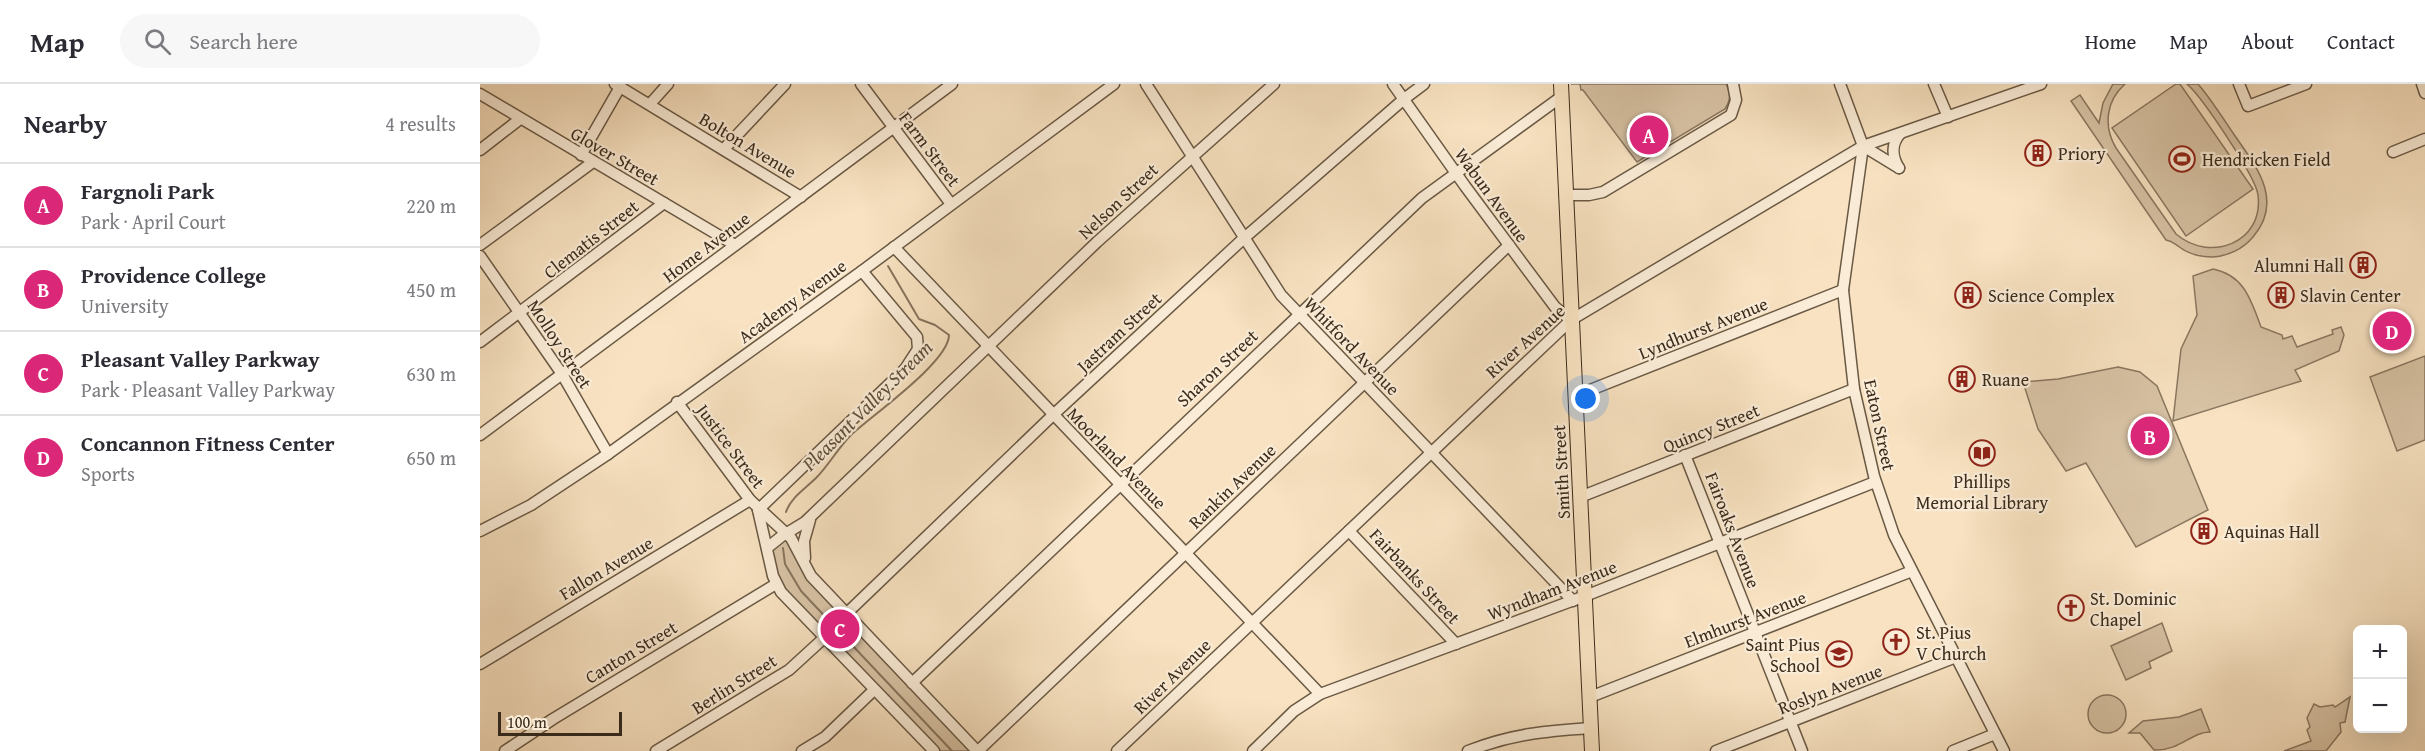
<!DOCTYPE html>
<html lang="en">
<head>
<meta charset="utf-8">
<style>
  :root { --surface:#fff; --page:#f7f7f7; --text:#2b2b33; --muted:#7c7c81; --line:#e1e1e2; --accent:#db2777 }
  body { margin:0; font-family:"Gentium Book Plus",serif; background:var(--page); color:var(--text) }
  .controls { position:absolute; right:18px; bottom:18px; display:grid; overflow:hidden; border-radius:9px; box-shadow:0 6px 24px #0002 }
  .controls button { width:54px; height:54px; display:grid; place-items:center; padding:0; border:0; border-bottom:2px solid var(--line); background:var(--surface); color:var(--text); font:30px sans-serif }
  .scale { position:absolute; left:18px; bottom:15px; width:124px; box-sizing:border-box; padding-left:6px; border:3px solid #3b2b1b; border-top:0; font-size:16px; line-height:21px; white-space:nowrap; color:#3b2b1b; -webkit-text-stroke:4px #faecd7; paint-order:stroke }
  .you { position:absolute; left:1106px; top:315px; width:21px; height:21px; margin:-15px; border:4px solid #fff; border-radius:50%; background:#1a73e8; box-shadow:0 0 0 9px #1a73e833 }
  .badge { display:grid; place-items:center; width:39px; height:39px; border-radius:50%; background:var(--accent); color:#fff; font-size:20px; font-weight:700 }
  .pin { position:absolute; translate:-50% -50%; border:3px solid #fff; box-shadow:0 2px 6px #0006 }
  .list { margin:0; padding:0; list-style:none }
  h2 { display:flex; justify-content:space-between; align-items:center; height:78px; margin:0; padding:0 24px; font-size:26px }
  h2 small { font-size:20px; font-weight:400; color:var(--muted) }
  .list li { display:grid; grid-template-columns:39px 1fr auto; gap:18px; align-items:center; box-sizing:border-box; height:84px; padding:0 24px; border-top:2px solid var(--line) }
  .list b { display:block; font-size:22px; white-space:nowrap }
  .list p { margin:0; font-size:20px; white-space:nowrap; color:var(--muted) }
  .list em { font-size:20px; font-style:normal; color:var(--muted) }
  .icon { flex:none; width:33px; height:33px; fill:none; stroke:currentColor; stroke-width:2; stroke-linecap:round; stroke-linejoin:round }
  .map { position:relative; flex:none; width:1945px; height:667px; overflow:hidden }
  header { display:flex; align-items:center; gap:36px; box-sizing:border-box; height:84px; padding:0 30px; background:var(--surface); border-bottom:2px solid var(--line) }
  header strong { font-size:28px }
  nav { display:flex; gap:33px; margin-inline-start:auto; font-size:21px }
  .search { width:420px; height:54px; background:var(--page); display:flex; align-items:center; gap:15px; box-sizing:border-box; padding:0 21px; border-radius:33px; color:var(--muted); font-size:22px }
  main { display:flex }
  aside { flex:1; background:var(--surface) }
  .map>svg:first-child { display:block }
  .green { fill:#d8c3a5; stroke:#8a7760; stroke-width:1.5 }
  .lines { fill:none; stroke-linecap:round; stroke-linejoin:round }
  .stream { stroke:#86745d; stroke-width:2 }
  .minor-casing { stroke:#6a5944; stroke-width:13 }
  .major-casing { stroke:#3b2b1b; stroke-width:16 }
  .minor { stroke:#faecd7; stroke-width:10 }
  .major { stroke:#f8e2c1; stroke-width:14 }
  .labels { text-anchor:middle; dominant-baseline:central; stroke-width:4.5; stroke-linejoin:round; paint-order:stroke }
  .street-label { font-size:18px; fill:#3b2b1b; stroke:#faecd7 }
  .poi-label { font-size:18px; fill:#3b2b1b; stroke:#faecd7; text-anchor:start }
  .water-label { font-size:20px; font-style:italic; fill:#604f3c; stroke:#faecd7 }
</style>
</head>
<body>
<header>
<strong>Map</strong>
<div class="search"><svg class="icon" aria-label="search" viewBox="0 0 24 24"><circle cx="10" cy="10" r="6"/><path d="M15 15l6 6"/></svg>Search here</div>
<nav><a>Home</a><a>Map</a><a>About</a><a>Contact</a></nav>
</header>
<main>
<aside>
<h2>Nearby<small>4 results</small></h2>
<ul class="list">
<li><span class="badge">A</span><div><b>Fargnoli Park</b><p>Park · April Court</p></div><em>220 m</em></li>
<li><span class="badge">B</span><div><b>Providence College</b><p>University</p></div><em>450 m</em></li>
<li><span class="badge">C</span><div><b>Pleasant Valley Parkway</b><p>Park · Pleasant Valley Parkway</p></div><em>630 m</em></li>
<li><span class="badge">D</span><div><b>Concannon Fitness Center</b><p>Sports</p></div><em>650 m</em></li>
</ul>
</aside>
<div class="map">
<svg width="1945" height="667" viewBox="0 0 1945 667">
  <rect width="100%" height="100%" fill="#f8e2c1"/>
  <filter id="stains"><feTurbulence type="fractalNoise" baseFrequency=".00333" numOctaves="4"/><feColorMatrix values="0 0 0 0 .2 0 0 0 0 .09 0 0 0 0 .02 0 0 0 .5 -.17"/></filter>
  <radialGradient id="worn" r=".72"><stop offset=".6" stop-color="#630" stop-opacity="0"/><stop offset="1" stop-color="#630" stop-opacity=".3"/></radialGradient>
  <g class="green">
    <path d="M1091,0h155c5,10 5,15 -1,25l-88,53 -54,-72h-2l-1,-6z"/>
    <path d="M1633,0h12c-19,17 -22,42 -9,64l60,86c34,29 88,9 82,-39 -2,-18 -56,-98 -71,-111h11c13,15 24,33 35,49 22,32 52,67 20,104 -10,12 -25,19 -40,20 -13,0 -25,-3 -35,-11 -5,-3 -6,-5 -12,-6l-95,-139 9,-6 19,28 4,-20z"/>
    <polygon points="1696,0 1700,0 1773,105 1706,152 1632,44"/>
    <path d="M1733,185c31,6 38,31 48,58l21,8 1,4 9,-3 5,11 36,-13 -1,-4 9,-3 3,8 -5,16 -44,19 6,11 -128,40 8,-72 16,-34 -4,-39z"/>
    <polygon points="1945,272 1945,356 1917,367 1890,293"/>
    <polygon points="1638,283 1660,288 1677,302 1728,426 1656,463 1606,379 1586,387 1558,345 1543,298 1578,295"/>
    <polygon points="308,450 322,484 498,667 457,667 296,500 287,464"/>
    <polygon points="1682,539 1692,567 1669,578 1671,584 1646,596 1631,562"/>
    <circle cx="1627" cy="630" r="19"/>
    <polygon points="1870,613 1865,638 1860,639 1861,648 1846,667 1804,667 1831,657 1827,646 1830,643 1827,634 1834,620 1840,623 1853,621 1855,623"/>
    <path d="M1721,625l9,23c-19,0 -30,19 -56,18l-14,-17h-11l14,-12 36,-4z"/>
  </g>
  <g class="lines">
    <g class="stream">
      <path d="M306,428c5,-15 20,-24 30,-34 13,-13 22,-30 35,-43 20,-19 98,-73 98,-100l-14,-10 -16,-6 -31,-53"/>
      <polyline points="303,464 305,480 321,507 472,667"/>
    </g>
    <g class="minor-casing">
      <g id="minor">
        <polyline points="135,0 321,113"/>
        <polyline points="381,0 471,120"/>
        <polyline points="666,0 801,211 1093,517"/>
        <polyline points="913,0 985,102 1075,223 1091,236"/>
        <polyline points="1360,0 1383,62 1363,206 1374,305 1394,392 1414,451 1524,667"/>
        <polyline points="1454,0 1468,33"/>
        <polyline points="1759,0 1768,22 1826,0"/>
        <polyline points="1942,0 1945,9"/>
        <polyline points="0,10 255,161"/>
        <polyline points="170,20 188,0"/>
        <polyline points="1383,62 1419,84"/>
        <polyline points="244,65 305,0"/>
        <polyline points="0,66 40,35"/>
        <polyline points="1913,68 1945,55"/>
        <polyline points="101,71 140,3"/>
        <path d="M1419,84c-7,-11 -8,-24 1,-34"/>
        <polyline points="1085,111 1109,111 1123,108 1251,31 1256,16 1253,0"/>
        <polyline points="0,161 113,78"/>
        <polyline points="414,163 840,610"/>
        <polyline points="0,172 82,290 128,370"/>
        <polyline points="0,258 184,119"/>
        <polyline points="1095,312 1363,206"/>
        <polyline points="197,318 270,416 311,454 331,492 497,667"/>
        <polyline points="0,351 472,0"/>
        <polyline points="1205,371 1322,667"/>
        <polyline points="1100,413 1374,305"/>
        <polyline points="278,426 425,285 438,265 437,253 382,187"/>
        <polyline points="278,426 293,492 301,508 454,667"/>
        <polyline points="0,447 51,421 128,370 382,187 634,0"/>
        <polyline points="869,447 976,560"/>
        <polyline points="287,464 302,452 325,438 617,158 794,0"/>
        <polyline points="325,474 324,457 330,436"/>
        <polyline points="366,530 573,331 763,155 924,15 944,0"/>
        <polyline points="0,580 270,416"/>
        <polyline points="432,599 942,114 1081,13"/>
        <polyline points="1110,613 1432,487"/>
        <polyline points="25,667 73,635 296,500"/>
        <polyline points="176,667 309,586 344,554"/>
        <polyline points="322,667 345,653 394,606"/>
        <polyline points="498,667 1029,161"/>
        <polyline points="637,667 1091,236 1383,62 1561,0"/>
        <polyline points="773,667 814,627 840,610 1105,512 1395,398"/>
        <path d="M988,667c44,-17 77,-20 123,-23"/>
        <polyline points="1236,667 1476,573"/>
        <polyline points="1473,667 1515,650"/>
      </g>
    </g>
    <g class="major-casing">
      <polyline id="major" points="1081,0 1112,667"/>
    </g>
    <use href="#minor" class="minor"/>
    <use href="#major" class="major"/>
  </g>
  <defs>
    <g id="building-ring" transform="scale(1.35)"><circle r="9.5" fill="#faecd7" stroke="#8f2418" stroke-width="1.5"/><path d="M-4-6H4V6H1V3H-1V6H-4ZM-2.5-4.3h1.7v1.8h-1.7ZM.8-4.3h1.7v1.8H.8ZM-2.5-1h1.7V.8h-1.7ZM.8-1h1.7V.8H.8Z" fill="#8f2418"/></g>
    <g id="stadium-ring" transform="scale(1.35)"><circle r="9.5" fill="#faecd7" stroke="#8f2418" stroke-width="1.5"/><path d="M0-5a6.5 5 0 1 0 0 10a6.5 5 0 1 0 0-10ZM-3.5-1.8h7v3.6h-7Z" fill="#8f2418"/></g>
    <g id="library-ring" transform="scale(1.35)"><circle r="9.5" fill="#faecd7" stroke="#8f2418" stroke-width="1.5"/><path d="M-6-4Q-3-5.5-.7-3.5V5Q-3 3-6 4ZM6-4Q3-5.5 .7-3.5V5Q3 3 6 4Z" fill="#8f2418"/></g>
    <g id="church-ring" transform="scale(1.35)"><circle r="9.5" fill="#faecd7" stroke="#8f2418" stroke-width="1.5"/><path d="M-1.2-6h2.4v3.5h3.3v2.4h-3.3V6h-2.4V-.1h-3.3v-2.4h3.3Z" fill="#8f2418"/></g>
    <g id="school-ring" transform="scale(1.35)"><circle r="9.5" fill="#faecd7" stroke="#8f2418" stroke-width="1.5"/><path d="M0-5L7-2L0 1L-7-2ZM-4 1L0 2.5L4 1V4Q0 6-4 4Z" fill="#8f2418"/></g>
  </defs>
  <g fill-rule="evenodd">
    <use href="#building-ring" x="1558" y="69"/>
    <use href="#stadium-ring" x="1702" y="75"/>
    <use href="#building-ring" x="1883" y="181"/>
    <use href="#building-ring" x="1488" y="211"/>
    <use href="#building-ring" x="1801" y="211"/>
    <use href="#building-ring" x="1482" y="295"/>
    <use href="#library-ring" x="1502" y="369"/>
    <use href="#building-ring" x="1724" y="447"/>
    <use href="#church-ring" x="1591" y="524"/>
    <use href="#church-ring" x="1416" y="558"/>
    <use href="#school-ring" x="1359" y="570"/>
  </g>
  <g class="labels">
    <g class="street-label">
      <text transform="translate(268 61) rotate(31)">Bolton Avenue</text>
      <text transform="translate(450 65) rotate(53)">Farm Street</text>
      <text transform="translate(135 72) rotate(30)">Glover Street</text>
      <text transform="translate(1012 111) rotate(54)">Wabun Avenue</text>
      <text transform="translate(638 117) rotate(-43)">Nelson Street</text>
      <text transform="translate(111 155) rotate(-38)">Clematis Street</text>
      <text transform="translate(226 163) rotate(-37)">Home Avenue</text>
      <text transform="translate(312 217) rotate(-36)">Academy Avenue</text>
      <text transform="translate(1223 244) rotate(-22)">Lyndhurst Avenue</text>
      <text transform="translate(639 248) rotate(-43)">Jastram Street</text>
      <text transform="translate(1045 257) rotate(-42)">River Avenue</text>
      <text transform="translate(80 260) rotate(57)">Molloy Street</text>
      <text transform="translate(872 262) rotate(46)">Whitford Avenue</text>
      <text transform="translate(737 284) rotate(-43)">Sharon Street</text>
      <text transform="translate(1400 341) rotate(78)">Eaton Street</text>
      <text transform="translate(1231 344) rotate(-22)">Quincy Street</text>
      <text transform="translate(251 362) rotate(53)">Justice Street</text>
      <text transform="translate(637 374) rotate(46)">Moorland Avenue</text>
      <text transform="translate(1081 388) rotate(-93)">Smith Street</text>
      <text transform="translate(752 402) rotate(-44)">Rankin Avenue</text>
      <text transform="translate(1253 446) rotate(69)">Fairoaks Avenue</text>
      <text transform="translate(126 484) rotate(-31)">Fallon Avenue</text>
      <text transform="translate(935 492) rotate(47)">Fairbanks Street</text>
      <text transform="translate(1072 506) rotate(-21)">Wyndham Avenue</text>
      <text transform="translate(1265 535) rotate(-21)">Elmhurst Avenue</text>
      <text transform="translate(151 568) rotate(-31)">Canton Street</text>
      <text transform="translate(692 592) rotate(-44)">River Avenue</text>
      <text transform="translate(254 600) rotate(-32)">Berlin Street</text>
      <text transform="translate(1350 605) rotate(-21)">Roslyn Avenue</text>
    </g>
    <g class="poi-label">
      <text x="1578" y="69">Priory</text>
      <text x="1722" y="75">Hendricken Field</text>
      <text x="1864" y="181" text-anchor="end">Alumni Hall</text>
      <text x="1508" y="211">Science Complex</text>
      <text x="1820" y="211">Slavin Center</text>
      <text x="1502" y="295">Ruane</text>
      <text x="1502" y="397" text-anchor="middle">Phillips<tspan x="1502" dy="21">Memorial Library</tspan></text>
      <text x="1744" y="447">Aquinas Hall</text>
      <text x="1610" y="514">St. Dominic<tspan x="1610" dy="21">Chapel</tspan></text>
      <text x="1436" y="548">St. Pius<tspan x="1436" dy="21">V Church</tspan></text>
      <text x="1340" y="560" text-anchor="end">Saint Pius<tspan x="1340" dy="21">School</tspan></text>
    </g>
    <g class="water-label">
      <text transform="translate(387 321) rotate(-45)">Pleasant Valley Stream</text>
    </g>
  </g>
  <rect width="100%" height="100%" filter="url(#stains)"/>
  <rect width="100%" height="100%" fill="url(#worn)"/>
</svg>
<div class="controls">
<button>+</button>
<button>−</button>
</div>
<div class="scale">100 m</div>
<div class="you"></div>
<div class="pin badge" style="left:1169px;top:51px">A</div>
<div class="pin badge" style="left:1670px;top:352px">B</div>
<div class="pin badge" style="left:360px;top:545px">C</div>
<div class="pin badge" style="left:1912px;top:247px">D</div>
</div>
</main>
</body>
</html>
